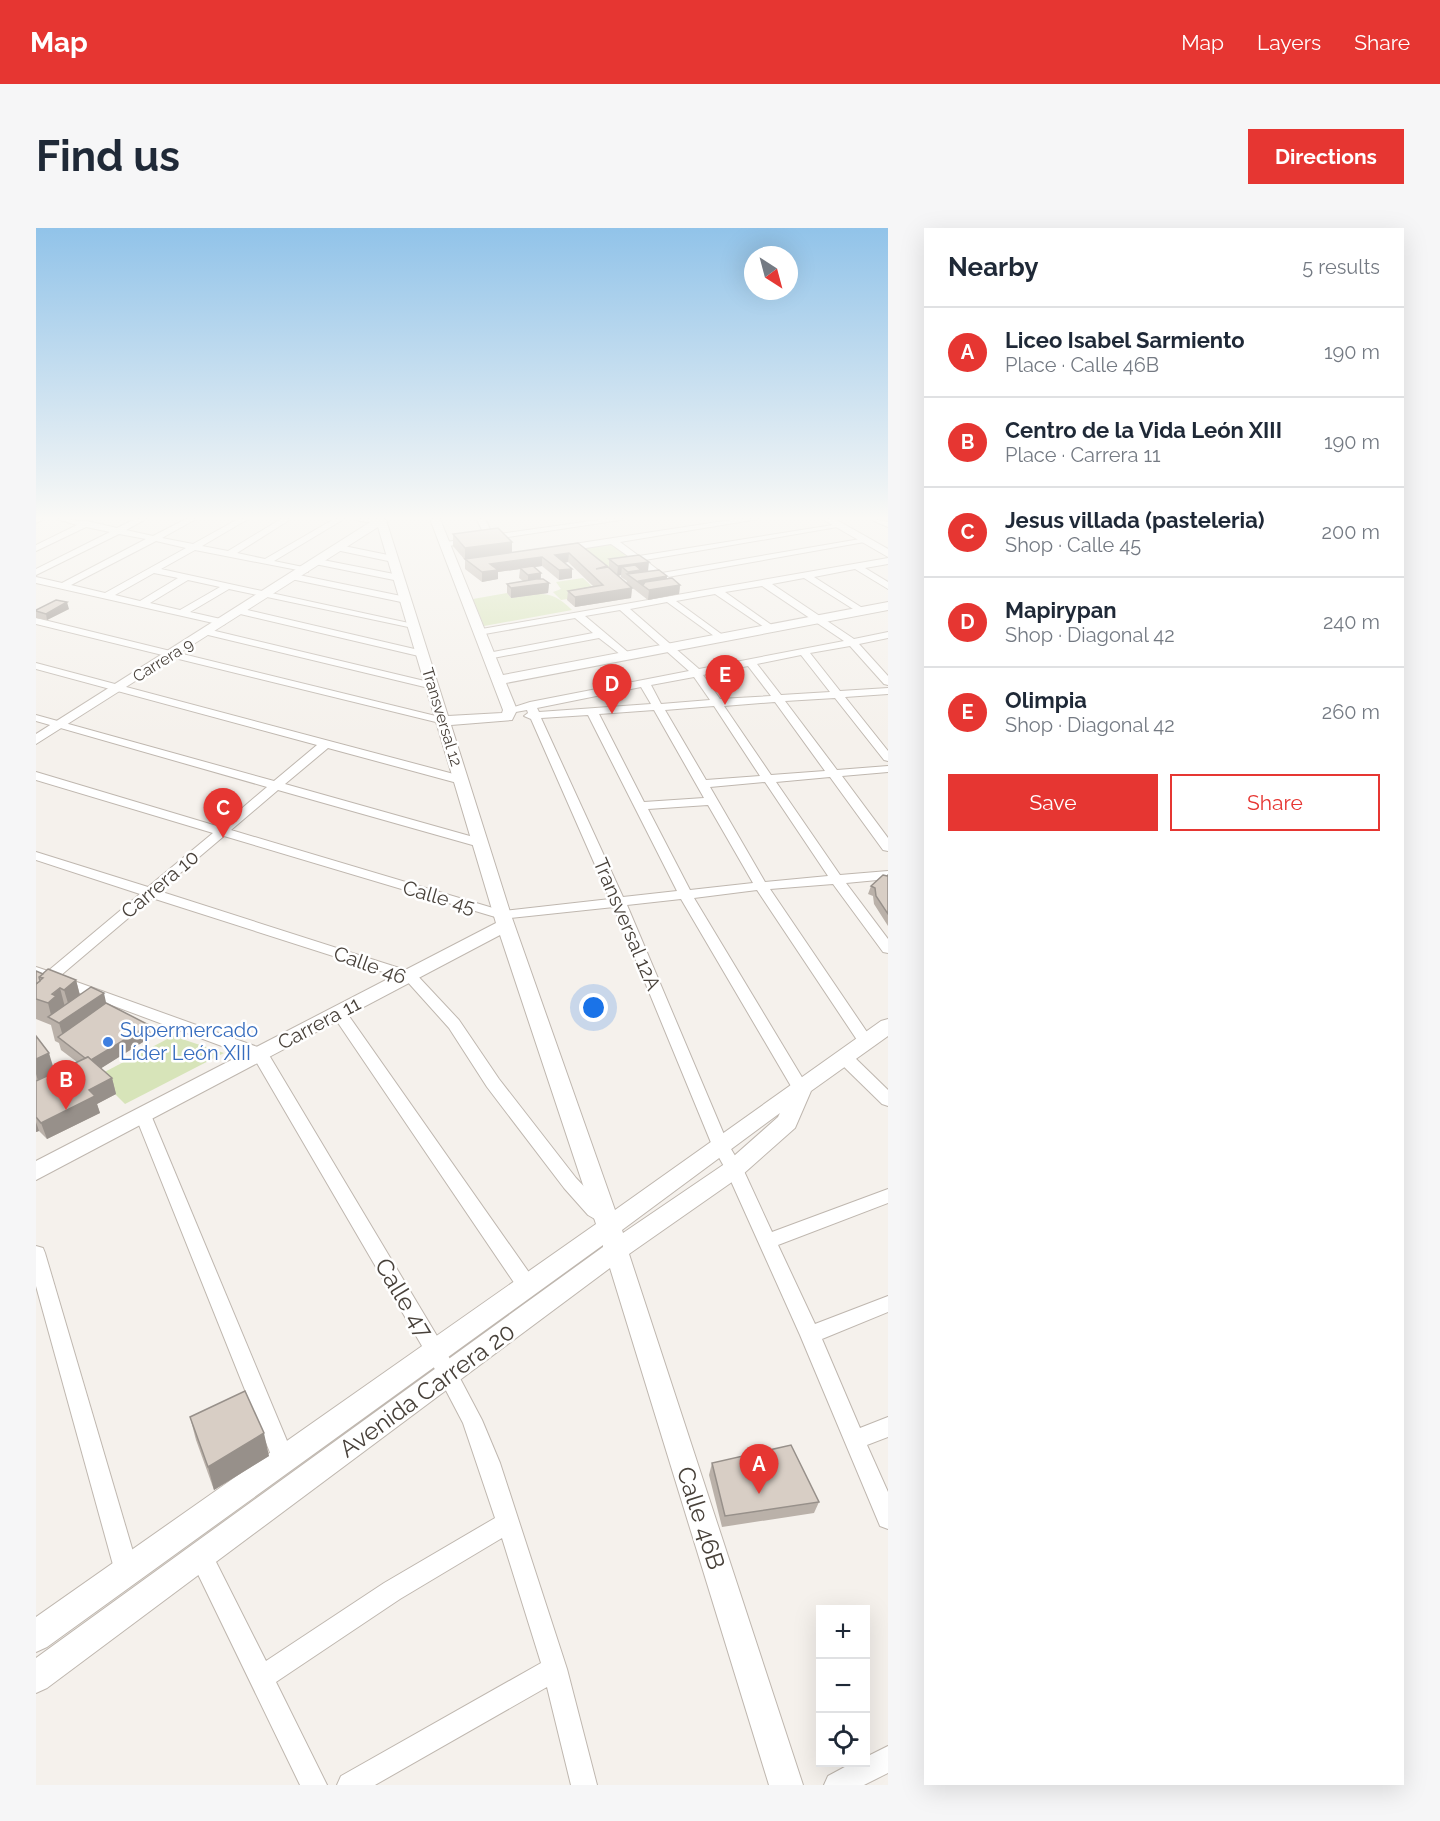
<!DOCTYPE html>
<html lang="en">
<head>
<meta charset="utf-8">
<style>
  :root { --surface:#fff; --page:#f6f6f7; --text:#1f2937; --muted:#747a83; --line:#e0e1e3; --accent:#e63632 }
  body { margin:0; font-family:Raleway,sans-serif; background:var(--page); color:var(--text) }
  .controls { position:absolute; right:18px; bottom:18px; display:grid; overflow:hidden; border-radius:0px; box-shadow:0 6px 24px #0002 }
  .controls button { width:54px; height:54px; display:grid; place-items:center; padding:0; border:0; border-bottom:2px solid var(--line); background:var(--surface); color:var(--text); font:30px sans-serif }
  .compass { position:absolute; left:708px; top:18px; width:54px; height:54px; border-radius:50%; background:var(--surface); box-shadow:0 6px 24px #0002; rotate:144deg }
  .you { position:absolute; left:558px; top:780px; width:21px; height:21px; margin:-15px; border:4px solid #fff; border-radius:50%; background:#1a73e8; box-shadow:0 0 0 9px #1a73e833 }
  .badge { display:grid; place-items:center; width:39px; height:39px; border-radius:50%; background:var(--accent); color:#fff; font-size:20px; font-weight:700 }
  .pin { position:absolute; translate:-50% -50px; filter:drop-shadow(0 2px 3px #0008) }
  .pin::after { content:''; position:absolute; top:32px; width:21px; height:18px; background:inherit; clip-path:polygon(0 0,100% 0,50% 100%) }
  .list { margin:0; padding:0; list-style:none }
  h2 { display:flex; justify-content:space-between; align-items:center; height:78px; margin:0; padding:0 24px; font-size:26px }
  h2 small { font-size:20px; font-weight:400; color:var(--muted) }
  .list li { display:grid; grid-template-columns:39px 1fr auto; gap:18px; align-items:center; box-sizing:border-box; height:90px; padding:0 24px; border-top:2px solid var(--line) }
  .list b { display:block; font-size:22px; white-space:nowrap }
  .list p { margin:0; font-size:20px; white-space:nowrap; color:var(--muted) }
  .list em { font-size:20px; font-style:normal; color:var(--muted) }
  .actions { display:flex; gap:12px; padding:18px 24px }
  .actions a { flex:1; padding:14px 0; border:2px solid var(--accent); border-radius:0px; text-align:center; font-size:21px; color:var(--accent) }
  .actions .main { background:var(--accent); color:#fff }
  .icon { flex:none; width:33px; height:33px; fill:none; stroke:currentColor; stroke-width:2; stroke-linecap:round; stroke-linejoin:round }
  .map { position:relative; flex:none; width:852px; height:1557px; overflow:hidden; border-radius:0px }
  header { display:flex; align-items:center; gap:36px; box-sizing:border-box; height:84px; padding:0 30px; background:var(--accent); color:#fff }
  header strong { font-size:28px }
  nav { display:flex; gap:33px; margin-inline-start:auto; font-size:21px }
  .intro { display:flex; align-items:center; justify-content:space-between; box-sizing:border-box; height:144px; padding:0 36px }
  h1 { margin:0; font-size:42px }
  .button { padding:15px 27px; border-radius:0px; background:var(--accent); color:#fff; font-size:21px; font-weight:700 }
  main { display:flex; gap:36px; padding:0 36px }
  aside { flex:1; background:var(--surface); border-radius:0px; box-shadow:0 6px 24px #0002 }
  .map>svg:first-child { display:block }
  .green { fill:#d7e4b9 }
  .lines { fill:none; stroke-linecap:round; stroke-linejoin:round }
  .minor-casing { stroke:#bfb7af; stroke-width:2 }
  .tertiary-casing { stroke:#bfb7af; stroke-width:2 }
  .minor { fill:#fff; fill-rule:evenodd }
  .tertiary { fill:#fff; fill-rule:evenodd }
  .wall { fill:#bab1a9; fill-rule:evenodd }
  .shaded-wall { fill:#97908a }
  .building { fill:#d8cec5; stroke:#97908a; stroke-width:1.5 }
  .shop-dot { fill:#3f7fe0; stroke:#fff; stroke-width:2 }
  .labels { text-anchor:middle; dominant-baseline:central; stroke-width:5; stroke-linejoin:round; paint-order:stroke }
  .far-street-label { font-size:16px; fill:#48413a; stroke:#fff }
  .street-label { font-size:20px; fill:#48413a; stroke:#fff }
  .shop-label { font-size:20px; fill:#366cbe; stroke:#fff; text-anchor:start }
  .near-street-label { font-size:24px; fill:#48413a; stroke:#fff }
</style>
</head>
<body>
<header>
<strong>Map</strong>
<nav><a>Map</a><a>Layers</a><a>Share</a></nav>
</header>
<div class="intro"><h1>Find us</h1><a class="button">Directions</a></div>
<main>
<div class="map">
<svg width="852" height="1557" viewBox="0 0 852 1557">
  <rect width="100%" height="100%" fill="#f5f1ec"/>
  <g class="green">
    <polygon points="572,316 578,317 601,336 570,340 542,321"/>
    <polygon points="547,350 564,366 525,372 517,364 525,361 520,354"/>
    <path d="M471,365l4,5c28,-4 39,-10 61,12l-88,16 -11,-27z"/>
    <polygon points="137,808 188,825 89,876 61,848"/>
  </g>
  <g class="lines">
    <g class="minor-casing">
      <g id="minor">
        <polygon points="0,291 8,291 0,295"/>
        <path d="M21,291l30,2 30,7 18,-9h11l-20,11 27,6 33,-17h10l-34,19 31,6 45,-25h10l-46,27 26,5 53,-32h10l-54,34 28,6 69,-40h10l-70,42 34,7v4l-113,-22 -34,19 257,56 -5,3 -184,-39 -39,23 35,8v4l-3,1 -186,-42v-6l26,6 84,-44 -27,-5 -83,41v-6l74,-37 -24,-5 -50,24v-6l41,-20zM120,313l30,7 -81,45 -34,-8zM118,345l24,5 -38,23 -25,-6zM152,352l32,7 -40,23 -30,-7z"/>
        <path d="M318,291h31c-7,4 -24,4 -31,0z"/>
        <polygon points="441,291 449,291 457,307 569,291 591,291 406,319 405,317 409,314 449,309"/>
        <polygon points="701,291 722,291 584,314 603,328 803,296 807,298 609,332 626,345 830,310 834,313 632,349 639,355 634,358 575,316 525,324 521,321 525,318"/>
        <polygon points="837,291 852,294 852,299 838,293"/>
        <polygon points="303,317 357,328 361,331 357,334 300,322 299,320"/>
        <path d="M852,330v6l-23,4 23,14v7l-33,-20 -41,8 50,32 2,2 -5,3 -57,-36 -32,6 82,55 34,-7v6l-29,6 29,32v9l-4,-1 -34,-38 -40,7 30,38 48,-3v6l-43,3 43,54v10l-4,-1 -49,-62 -50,3 52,69 51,-4v6l-46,4 46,62v13l-5,-1 -53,-73 -54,5 64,93 48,-4v8l-42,4 42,56v14l-5,-1 -50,-68 -63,5 101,149 3,4 -3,4h-10l-104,-156 -63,8 115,191 -2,4h-12l-114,-194 -54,6 101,239 15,25 29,63 116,-43v14l-110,42 37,79 73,-28v16l-66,27 38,89 28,-11v20l-21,8 21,47v37l-8,-3 -80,-191 -74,-165 -14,-25 -98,-238 -112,12 -278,-83 -65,55 256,82 44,47 40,59 77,99 38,40 -3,5 -6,2 -17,-10 -24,-27 -77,-101 -38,-59 -44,-49 -253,-81 -92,78 206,74 177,296 39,74 18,43 67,206 30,116h-26l-24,-98 -172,98h-38l4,-9 200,-113 -39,-125 -102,61 -124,83 51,103h-27l-107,-221 -3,-8 3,-8 8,-3 8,3 57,113 118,-78 111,-65 -32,-95 -34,-65 -175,-300 -218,-81v-10l12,4 92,-77 -104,-34v-8l112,35 65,-54 -177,-53v-8l184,55 47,-40 -231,-66v-6l238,66 43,-36 -281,-76v-6l429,114v6l-4,1 -133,-36 -43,36 199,56 2,3 -2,3h-8l-198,-56 -47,40 272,81 107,-12 -79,-180 -7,-3 4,-3 -1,-3 -17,3 -5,-3 25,-8 159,-31 -69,-61 -35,6 44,37v4l-4,1 -26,-20 -111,21 -5,-3 5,-3 105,-20 -18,-15 -96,17 -5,-3 2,-2zM726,358l82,55 -145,28 -69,-60 37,-7 54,39 5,-3 -2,-2 -48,-35 39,-7 55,37 5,-3 -2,-2 -48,-34zM765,427l29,37 -49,3 -24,-31zM712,438l23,30 -51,3 -17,-24zM658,449l16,23 -49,4 -10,-19zM605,459l10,17 -112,8 -2,-4zM739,474l50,69 -54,4 -47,-69zM678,478l46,70 -54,4 -41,-70zM618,482l50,88 -60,4 -45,-88zM552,487l89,176 -54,6 -82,-179zM729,554l63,94 -63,6 -55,-95zM672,577l45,78 -63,7 -42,-81z"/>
        <polygon points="282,331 363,347 367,350 363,353 279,336 279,332"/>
        <polygon points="258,346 370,369 375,372 370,375 255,351 254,349"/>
        <polygon points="203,380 387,423 392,426 387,429 200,385 200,381"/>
        <polygon points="0,390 412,491 413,493 408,496 0,396"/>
        <polygon points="171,401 397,455 402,458 397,461 168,406 168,402"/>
        <polygon points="303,780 308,781 499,1053 501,1059 499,1065 492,1067 485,1065 298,789 295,785"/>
        <polygon points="808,824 814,825 852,862 852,878 846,876 802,833 800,829 802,825"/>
        <polygon points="107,881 113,883 115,887 259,1232 256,1239 248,1242 240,1239 237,1232 99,887 101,883"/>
        <polygon points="0,1018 7,1020 9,1025 103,1344 99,1352 91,1356 83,1352 79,1344 0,1058"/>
        <polygon points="852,1518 852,1545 828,1557 788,1557 792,1548 818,1534 830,1534 830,1529"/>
      </g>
    </g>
    <g class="tertiary-casing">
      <g id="tertiary">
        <path d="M339,291l11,1 62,196 54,-3 1,-3 -73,-191h10l63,156 385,-73v8l-382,73 11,27 -5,10 -61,5 60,190 104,295 266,-189 7,-2v17l-77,55 -16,37 -53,47 -113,79 174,531h-34l-159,-517 -563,420 -11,5v-35l567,-411v-2l-556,402 -11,5v-35l560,-393 -96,-289 -464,245v-19l460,-238 -118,-396 -342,217v-10zM744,885l-2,4 -52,46 -103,70 -1,-3z"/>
        <polygon points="786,291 799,291 852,321 852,329"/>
      </g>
    </g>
    <use href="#minor" class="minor"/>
    <use href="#tertiary" class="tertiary"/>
  </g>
  <g class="wall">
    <path d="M417,306l59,19 66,-10 29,24h2v-8l39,12 19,5v3l13,6 -1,9 -31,6 -18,-14 2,2 -1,10 -56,9 -8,-7 1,-9 25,-5 -25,-24 -3,1 7,15 -13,2 -17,-14 -8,1 7,6v6l8,4 -1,10 -37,5 -4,-5v-9l16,-3 -4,-3 1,-9 -22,3v7l-16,3 -17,-13v-9l-12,-14zM585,347v2l6,4 -1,2 -8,-7z"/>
    <polygon points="33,381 11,392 0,390 0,382"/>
    <polygon points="852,647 852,698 838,676 837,668 832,666 835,658"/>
    <polygon points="0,743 7,746 40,752 44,767 70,775 113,797 115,809 65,840 76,850 80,866 61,876 64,885 11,911 3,903 0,904 0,808 19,844 41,834 25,822 23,815 19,813 15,797 0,791"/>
    <polygon points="154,1189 233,1228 178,1262 160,1212"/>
    <polygon points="676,1235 783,1274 778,1285 686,1299 673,1247"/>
  </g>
  <g class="shaded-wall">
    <polygon points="476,314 476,326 429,332 429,320"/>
    <polygon points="533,325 532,334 519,336 519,327"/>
    <polygon points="506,329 506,338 462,344 462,351 446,354 446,344 454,336"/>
    <polygon points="613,334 612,343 592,347 592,344 586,339 585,347 581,348 582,338"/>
    <polygon points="536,341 536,350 523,352 523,342"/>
    <polygon points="505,345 504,355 492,357 492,347"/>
    <polygon points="631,348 630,358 612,361 603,353"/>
    <polygon points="513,355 512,365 475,370 475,360"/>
    <polygon points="644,357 643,366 612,372 613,362"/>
    <polygon points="596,360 595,370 539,379 539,369"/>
    <polygon points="31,374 33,381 11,392 10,386"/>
    <polygon points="40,752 46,776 35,785 28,762"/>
    <polygon points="24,760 30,783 16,791 12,775 16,767"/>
    <polygon points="68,765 73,788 29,815 23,795"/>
    <polygon points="113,797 115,809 56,846 53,833"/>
    <polygon points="13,825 20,848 3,856 0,846 0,831"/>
    <polygon points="76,850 80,866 61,876 64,885 11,911 5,895 53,862"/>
    <polygon points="0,894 3,903 0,904"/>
    <polygon points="228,1205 233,1228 178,1262 172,1239"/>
  </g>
  <g class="building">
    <polygon points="462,300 476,314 429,320 417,306"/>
    <polygon points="542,315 571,338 560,341 572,339 596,360 539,369 532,363 567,357 533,325 519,327 536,341 523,342 506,329 454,336 462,342 446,344 429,331"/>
    <polygon points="603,327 613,334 582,338 573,331"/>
    <polygon points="599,337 605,342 592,344 586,339"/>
    <polygon points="497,338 505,345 492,347 484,340"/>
    <polygon points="623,342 631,348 603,353 607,357 609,354 636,350 644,357 613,362 591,346"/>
    <polygon points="500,351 507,351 513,355 475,360 471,356"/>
    <polygon points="20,372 31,374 10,386 0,383 0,382"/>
    <polygon points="847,647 851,648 852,647 852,686 840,668 839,660 835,658"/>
    <polygon points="12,741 40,752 28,762 24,760 16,766 20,768 12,775 0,771 0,756 7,750 3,749"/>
    <polygon points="0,743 7,746 3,749 4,753 0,756"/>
    <polygon points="55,759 68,765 23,795 12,789"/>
    <polygon points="70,775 113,797 55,832 52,829 49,830 22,809"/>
    <polygon points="0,808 13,825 0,831"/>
    <polygon points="52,829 76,850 53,862 59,868 5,895 0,889 0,853"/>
    <polygon points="209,1163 228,1205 172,1239 154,1189"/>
    <polygon points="755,1217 783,1274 689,1288 676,1235"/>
  </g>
  <linearGradient id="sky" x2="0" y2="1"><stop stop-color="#91c3e9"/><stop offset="0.57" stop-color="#faf9f6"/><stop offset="1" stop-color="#faf9f6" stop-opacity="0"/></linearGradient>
  <rect width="852" height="509" fill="url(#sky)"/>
  <circle class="shop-dot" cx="72" cy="814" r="6"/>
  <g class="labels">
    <g class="far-street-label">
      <text transform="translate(127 432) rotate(-32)">Carrera 9</text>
      <text transform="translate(406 489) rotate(73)">Transversal 12</text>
    </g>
    <g class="street-label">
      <text transform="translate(124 656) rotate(-40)">Carrera 10</text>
      <text transform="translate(403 669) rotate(16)">Calle 45</text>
      <text transform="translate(591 696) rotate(67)">Transversal 12A</text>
      <text transform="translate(334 737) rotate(20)">Calle 46</text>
      <text transform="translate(283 795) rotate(-28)">Carrera 11</text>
    </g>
    <g class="shop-label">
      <text x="84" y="802">Supermercado<tspan x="84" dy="23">Líder León XIII</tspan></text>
    </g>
    <g class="near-street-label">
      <text transform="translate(368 1070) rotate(59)">Calle 47</text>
      <text transform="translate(391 1162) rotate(-36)">Avenida Carrera 20</text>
      <text transform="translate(665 1290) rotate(72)">Calle 46B</text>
    </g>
  </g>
</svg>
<div class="controls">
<button>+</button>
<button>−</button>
<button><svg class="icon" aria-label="locate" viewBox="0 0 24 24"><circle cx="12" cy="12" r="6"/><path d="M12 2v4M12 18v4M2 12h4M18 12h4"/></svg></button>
</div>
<svg class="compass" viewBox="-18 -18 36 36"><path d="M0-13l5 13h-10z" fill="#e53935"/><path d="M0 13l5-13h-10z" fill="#747a83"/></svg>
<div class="you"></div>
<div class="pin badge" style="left:723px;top:1266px">A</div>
<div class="pin badge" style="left:30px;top:882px">B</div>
<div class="pin badge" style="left:187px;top:610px">C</div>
<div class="pin badge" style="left:576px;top:486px">D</div>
<div class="pin badge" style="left:689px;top:477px">E</div>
</div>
<aside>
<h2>Nearby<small>5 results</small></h2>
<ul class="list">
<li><span class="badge">A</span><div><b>Liceo Isabel Sarmiento</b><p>Place · Calle 46B</p></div><em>190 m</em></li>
<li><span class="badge">B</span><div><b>Centro de la Vida León XIII</b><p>Place · Carrera 11</p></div><em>190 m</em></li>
<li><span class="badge">C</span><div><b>Jesus villada (pasteleria)</b><p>Shop · Calle 45</p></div><em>200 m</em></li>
<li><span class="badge">D</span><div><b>Mapirypan</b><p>Shop · Diagonal 42</p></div><em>240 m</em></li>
<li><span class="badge">E</span><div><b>Olimpia</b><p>Shop · Diagonal 42</p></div><em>260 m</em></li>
</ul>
<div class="actions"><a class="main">Save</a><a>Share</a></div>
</aside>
</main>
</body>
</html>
